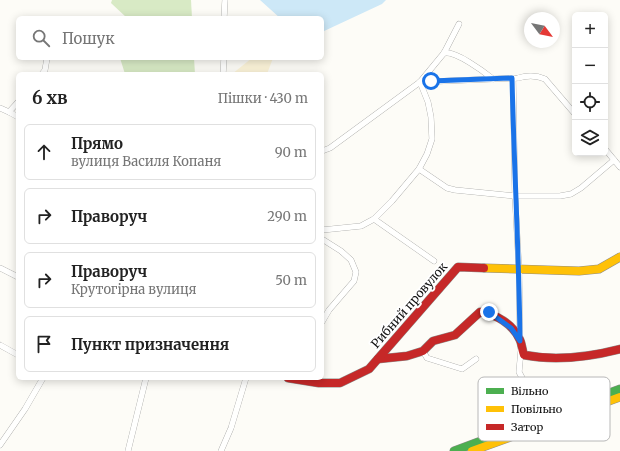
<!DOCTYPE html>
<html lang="uk">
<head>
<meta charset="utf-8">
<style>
  :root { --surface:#fff; --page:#f2f2f2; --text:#222; --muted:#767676; --line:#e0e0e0 }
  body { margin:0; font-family:Merriweather,serif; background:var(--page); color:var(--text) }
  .controls { position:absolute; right:12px; top:12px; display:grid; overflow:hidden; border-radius:6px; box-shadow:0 2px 10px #0003 }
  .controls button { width:36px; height:36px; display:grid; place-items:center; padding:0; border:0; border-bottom:1px solid var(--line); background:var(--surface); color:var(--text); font:20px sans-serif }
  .compass { position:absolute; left:524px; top:12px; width:36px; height:36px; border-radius:50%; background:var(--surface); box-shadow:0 2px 10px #0003; rotate:122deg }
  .stop { position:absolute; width:12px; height:12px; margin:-9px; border:3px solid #1a73e8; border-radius:50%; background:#fff }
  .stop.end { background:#1a73e8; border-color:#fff; box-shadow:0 1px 4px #0008 }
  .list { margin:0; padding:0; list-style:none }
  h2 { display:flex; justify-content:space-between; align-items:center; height:52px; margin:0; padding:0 16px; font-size:17px }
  h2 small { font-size:13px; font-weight:400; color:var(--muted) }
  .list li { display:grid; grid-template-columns:26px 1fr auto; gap:12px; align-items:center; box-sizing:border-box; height:56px; margin:0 8px 8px; padding:0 8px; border:1px solid var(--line); border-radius:6px }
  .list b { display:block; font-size:15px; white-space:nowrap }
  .list p { margin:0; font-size:13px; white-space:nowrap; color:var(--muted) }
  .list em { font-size:13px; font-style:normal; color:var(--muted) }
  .icon { flex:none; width:22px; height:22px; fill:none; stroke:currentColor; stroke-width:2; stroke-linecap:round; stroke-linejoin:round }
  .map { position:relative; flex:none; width:620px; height:451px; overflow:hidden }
  .search { position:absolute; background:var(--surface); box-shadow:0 2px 10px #0003; left:16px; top:16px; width:308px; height:44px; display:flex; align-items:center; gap:10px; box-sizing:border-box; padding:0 14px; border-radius:6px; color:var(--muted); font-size:15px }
  .panel { position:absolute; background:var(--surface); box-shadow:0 2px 10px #0003; left:16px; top:72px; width:308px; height:308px; border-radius:6px }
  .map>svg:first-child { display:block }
  .forest { fill:#d8eac5 }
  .sand { fill:#fcf4d9 }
  .water { fill:#cde8f7 }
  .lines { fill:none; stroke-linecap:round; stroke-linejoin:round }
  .street-casing { stroke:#979795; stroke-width:6 }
  .fast-casing { stroke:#8e8d8b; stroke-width:9 }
  .slow-casing { stroke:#8e8d8b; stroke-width:9 }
  .jam-casing { stroke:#8e8d8b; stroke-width:9 }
  .street { stroke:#fffffe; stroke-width:5.5 }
  .fast { stroke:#4caf50; stroke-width:8 }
  .slow { stroke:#ffc107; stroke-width:8 }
  .jam { stroke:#c62828; stroke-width:8 }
  .route { stroke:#1a73e8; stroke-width:5 }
  .labels { text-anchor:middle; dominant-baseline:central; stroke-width:4; stroke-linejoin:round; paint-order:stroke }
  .street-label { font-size:12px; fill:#111; stroke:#fff }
  .key { fill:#fff; stroke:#b8b8b8; stroke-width:1 }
  .key-label { font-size:11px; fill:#111 }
</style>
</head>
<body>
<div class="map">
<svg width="620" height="451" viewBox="0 0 620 451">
  <rect width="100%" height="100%" fill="#fdfcf7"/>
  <g class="forest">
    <polygon points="112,0 191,0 192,18 127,18 111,3"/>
    <polygon points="120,58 194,58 195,74 125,74"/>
  </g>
  <polygon class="sand" points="252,58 273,58 267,74 232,74"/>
  <polygon class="water" points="260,0 386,0 382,4 322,32 322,18 280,18"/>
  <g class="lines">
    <g class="street-casing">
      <g id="street">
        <polyline points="224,18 225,0"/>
        <path d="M444,53c12,-2 39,18 49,26"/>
        <polyline points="42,74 45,70 47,58"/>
        <polyline points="223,74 224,58"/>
        <polyline points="513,78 515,196 519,270 520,338"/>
        <path d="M420,82l98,-4c10,-3 18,-3 27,1l30,35"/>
        <polyline points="0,108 9,112 18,117"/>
        <polyline points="9,112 18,102"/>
        <polyline points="605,149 620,167"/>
        <polyline points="322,151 330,148 420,82 444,53 459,24"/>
        <polyline points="419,169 447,188 455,190 515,196 560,196 571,194 581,188 614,160"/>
        <polyline points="374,219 434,261"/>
        <polyline points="322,230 361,226 374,219 392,201 419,169 427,154 432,139 431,117 428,102 420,82"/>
        <polyline points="322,239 341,251 351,260 356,272 354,281 329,310 322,322"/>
        <polyline points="0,268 18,277"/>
        <polyline points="0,345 18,355"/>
        <polyline points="521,350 519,372 527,387 537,420"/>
        <polyline points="423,351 427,358 462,369 476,359"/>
        <polyline points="0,445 25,409 43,378"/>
        <polyline points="128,451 146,378"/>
        <polyline points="221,451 231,428 246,378"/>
      </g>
    </g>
    <g class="fast-casing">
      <polyline id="fast" points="454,451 620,389"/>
    </g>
    <g class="slow-casing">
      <g id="slow">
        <polyline points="484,268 579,271 599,269 620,257"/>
        <polyline points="472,451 620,397"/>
      </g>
    </g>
    <g class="jam-casing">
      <g id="jam">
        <path d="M378,359l29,-3 16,-5 10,-10 22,-6 25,-23c16,2 33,12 40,28 2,4 2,10 4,15 31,6 65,2 96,-6"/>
        <polyline points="288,378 319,383 340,383 369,369 458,267 484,268"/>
      </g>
    </g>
    <use href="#street" class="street"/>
    <use href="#fast" class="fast"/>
    <use href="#slow" class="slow"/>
    <use href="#jam" class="jam"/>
  </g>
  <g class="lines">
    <path class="route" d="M431,81l81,-3c2,88 7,175 8,263l-9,-13 -22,-16"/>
  </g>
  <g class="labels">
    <g class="street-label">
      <text transform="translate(409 305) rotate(-49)">Рибний провулок</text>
    </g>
  </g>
  <rect x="478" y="377" width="132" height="64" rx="6" class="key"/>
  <rect x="486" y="388" width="18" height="6" fill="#4caf50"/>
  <rect x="486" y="406" width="18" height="6" fill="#ffc107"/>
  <rect x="486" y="424" width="18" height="6" fill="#c62828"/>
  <g class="key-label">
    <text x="511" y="395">Вільно</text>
    <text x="511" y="413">Повільно</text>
    <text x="511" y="431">Затор</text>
  </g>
</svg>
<div class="controls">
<button>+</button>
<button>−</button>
<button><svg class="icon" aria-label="locate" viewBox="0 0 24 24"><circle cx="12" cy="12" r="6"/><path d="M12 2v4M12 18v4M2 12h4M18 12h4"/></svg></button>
<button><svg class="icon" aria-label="layers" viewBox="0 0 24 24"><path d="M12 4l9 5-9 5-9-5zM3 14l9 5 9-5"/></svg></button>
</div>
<svg class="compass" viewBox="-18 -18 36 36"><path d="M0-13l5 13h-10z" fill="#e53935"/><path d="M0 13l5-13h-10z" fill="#767676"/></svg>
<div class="stop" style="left:431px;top:81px"></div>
<div class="stop end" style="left:489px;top:312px"></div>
<div class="search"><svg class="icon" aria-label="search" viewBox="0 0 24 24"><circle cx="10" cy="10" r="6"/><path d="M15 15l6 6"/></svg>Пошук</div>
<section class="panel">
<h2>6 хв<small>Пішки · 430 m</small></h2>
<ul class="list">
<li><svg class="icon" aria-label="ahead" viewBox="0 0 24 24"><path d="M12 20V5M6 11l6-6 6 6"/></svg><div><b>Прямо</b><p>вулиця Василя Копаня</p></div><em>90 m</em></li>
<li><svg class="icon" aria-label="right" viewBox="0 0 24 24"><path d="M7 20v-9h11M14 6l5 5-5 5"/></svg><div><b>Праворуч</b></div><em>290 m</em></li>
<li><svg class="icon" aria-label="right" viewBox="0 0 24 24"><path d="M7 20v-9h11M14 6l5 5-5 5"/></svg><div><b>Праворуч</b><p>Крутогірна вулиця</p></div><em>50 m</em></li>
<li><svg class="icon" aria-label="arrive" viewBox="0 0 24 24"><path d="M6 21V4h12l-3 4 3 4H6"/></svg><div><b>Пункт призначення</b></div></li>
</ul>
</section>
</div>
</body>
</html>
